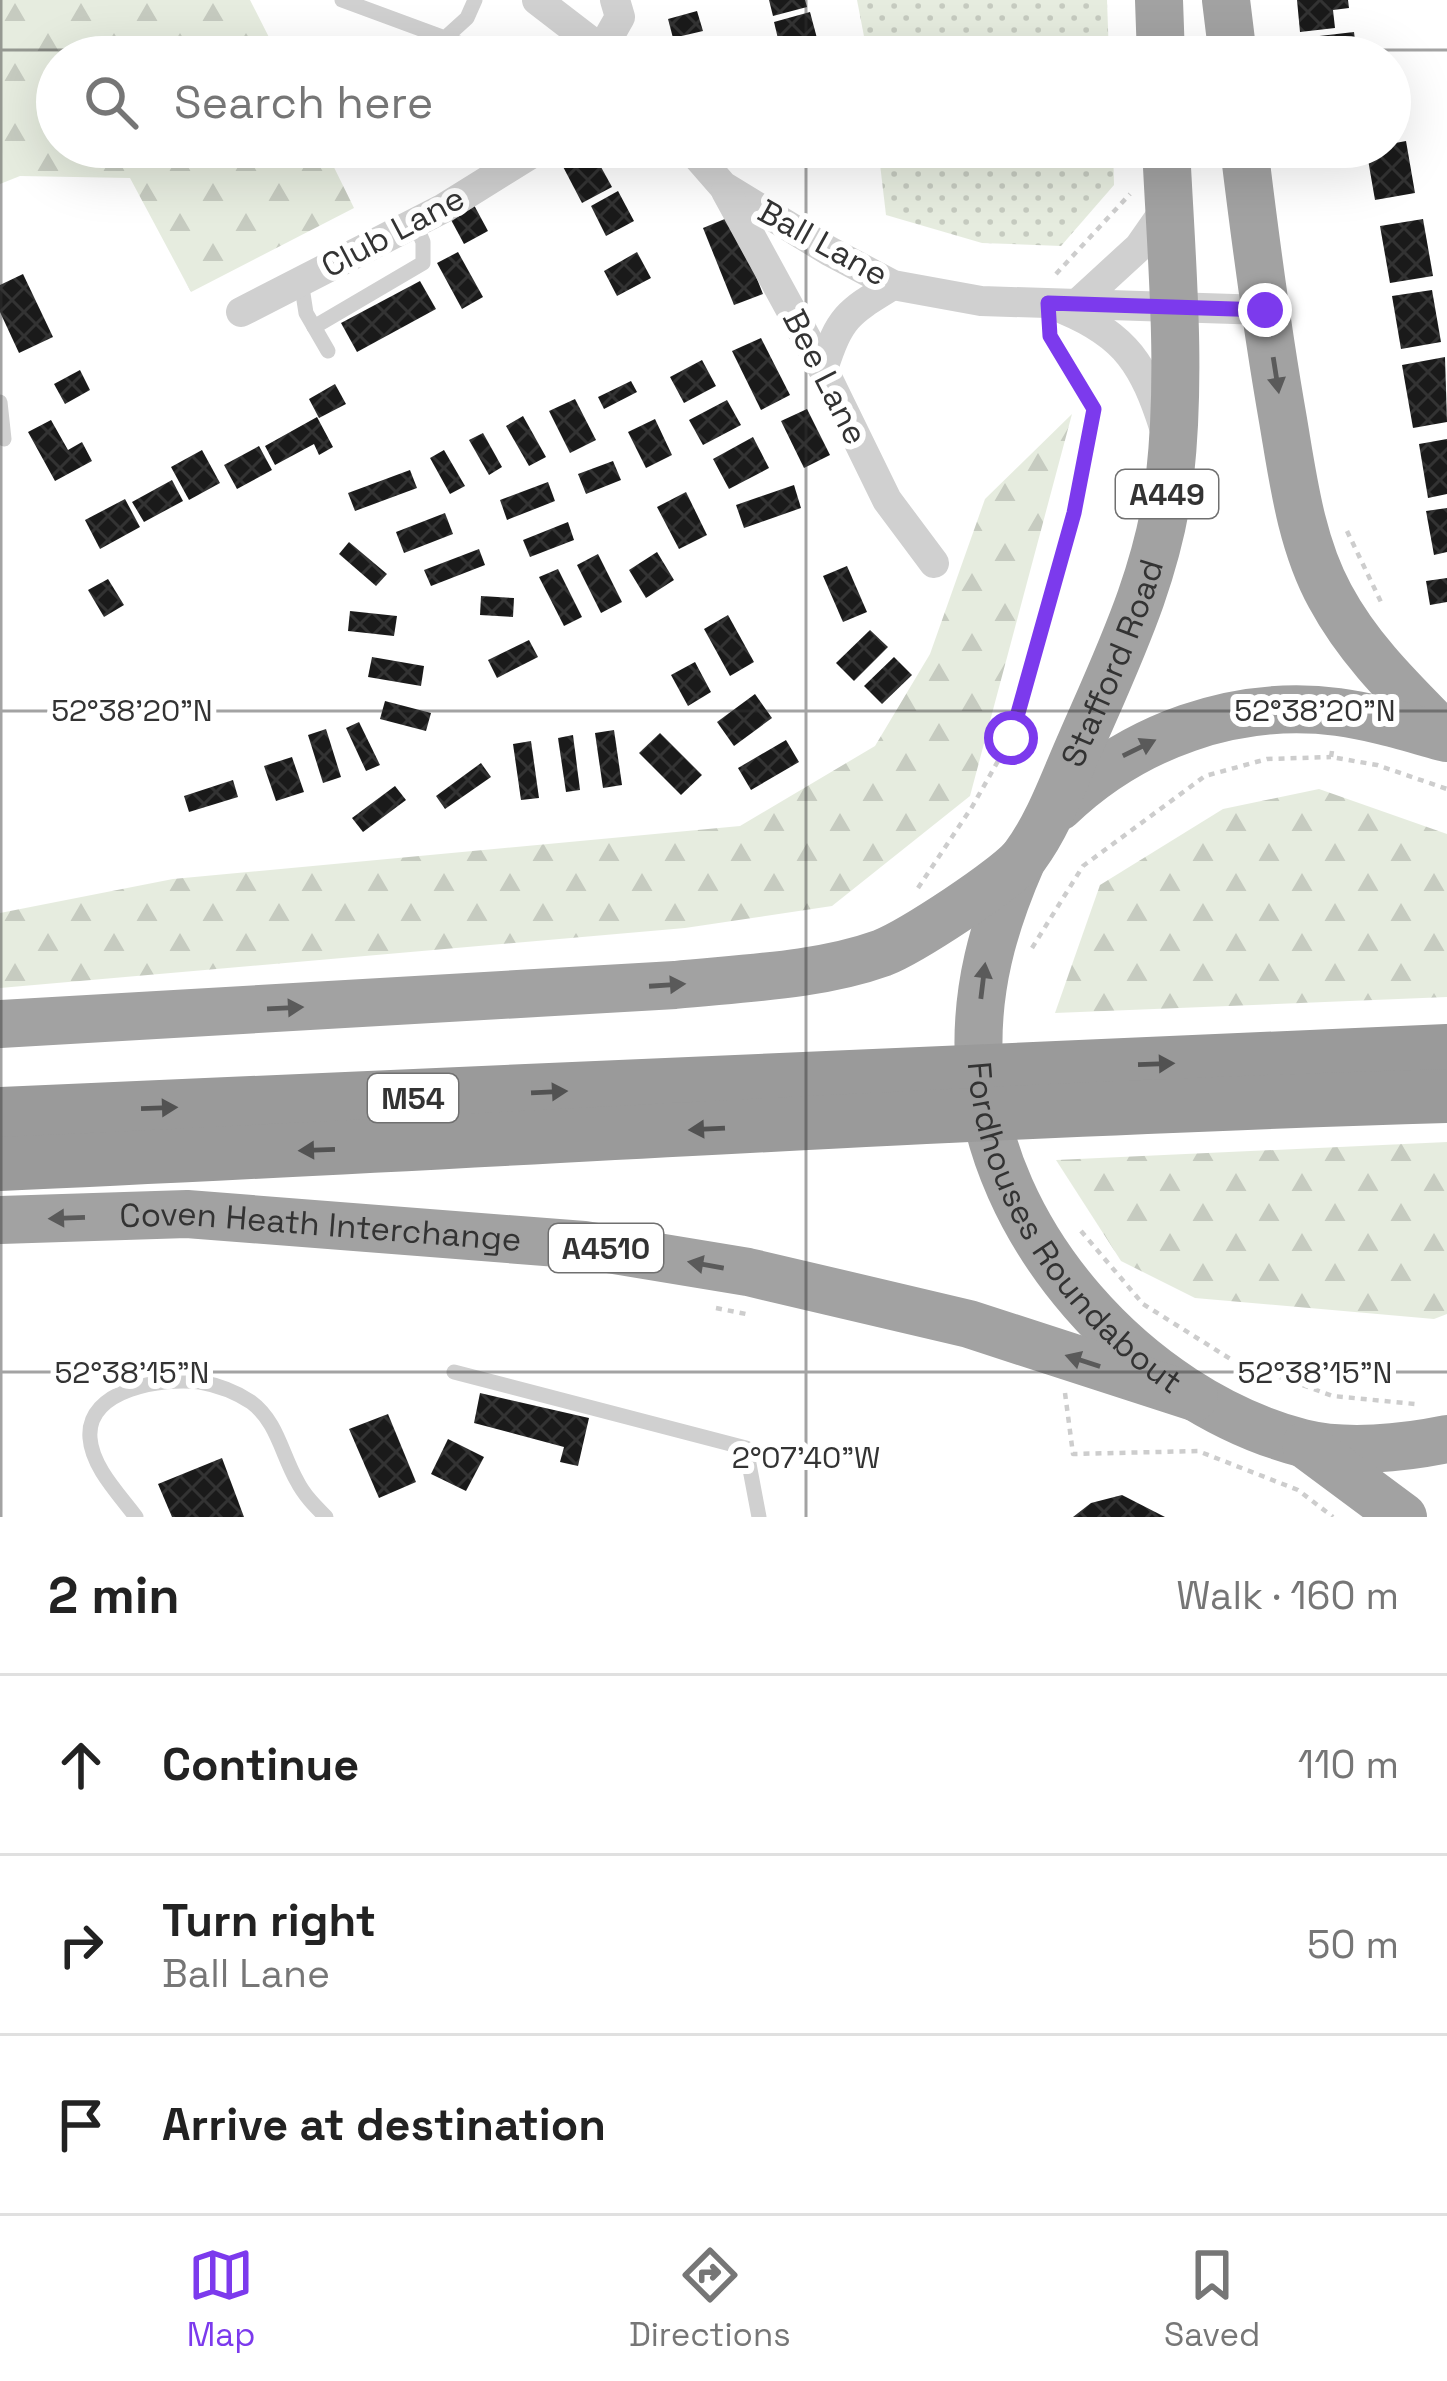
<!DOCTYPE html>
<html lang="en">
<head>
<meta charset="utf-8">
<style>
  :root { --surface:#fff; --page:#f6f6f6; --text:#222; --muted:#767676; --line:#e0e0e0; --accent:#7c3aed }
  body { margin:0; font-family:"Space Grotesk",sans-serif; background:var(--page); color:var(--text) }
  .stop { position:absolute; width:36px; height:36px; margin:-27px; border:9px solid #7c3aed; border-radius:50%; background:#fff }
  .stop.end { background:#7c3aed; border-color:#fff; box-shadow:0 3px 12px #0008 }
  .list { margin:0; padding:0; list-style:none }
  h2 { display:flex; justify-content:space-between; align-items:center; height:156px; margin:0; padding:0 48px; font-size:51px }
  h2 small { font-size:39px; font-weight:400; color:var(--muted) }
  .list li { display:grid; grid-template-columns:78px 1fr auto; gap:36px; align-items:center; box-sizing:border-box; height:180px; padding:0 48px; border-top:3px solid var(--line) }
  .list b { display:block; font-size:45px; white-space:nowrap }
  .list p { margin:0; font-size:39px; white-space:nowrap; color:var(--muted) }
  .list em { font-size:39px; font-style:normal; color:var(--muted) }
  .icon { flex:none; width:66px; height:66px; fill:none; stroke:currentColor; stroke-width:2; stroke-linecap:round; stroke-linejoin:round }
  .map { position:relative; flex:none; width:1447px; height:1517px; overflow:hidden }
  .search { position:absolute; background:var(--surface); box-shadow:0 12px 48px #0002; left:36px; right:36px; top:36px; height:132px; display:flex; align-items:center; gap:30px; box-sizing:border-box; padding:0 42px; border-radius:66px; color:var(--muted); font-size:45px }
  .sheet { height:696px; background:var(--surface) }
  nav { display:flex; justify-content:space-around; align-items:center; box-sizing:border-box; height:168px; border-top:3px solid var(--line); background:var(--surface); font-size:33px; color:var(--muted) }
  nav a { display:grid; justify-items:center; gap:6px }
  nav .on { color:var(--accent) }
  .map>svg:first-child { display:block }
  .forest { fill:url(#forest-firs) }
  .garden { fill:url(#garden-dots) }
  .building { fill:url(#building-cross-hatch) }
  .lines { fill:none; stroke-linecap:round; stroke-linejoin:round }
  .path { stroke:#cdcdcd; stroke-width:4.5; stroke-dasharray:6 6; stroke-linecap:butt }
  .service { stroke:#d0d0d0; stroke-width:15 }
  .minor { stroke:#d0d0d0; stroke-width:30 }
  .trunk { stroke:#a2a2a2; stroke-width:48 }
  .motorway { stroke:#9a9a9a; stroke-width:54 }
  .oneway { fill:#5a5a5a }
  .oneway2 { fill:#525252 }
  .route { stroke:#7c3aed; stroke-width:15 }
  .ticks { fill:none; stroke:#333; stroke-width:3; stroke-opacity:0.45 }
  .labels { text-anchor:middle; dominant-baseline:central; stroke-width:12; stroke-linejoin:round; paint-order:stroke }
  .shield { fill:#fff; stroke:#707070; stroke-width:3 }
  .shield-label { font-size:30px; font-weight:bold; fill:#333 }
  .street-label { font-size:33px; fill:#333; stroke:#fff }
  .ticks-label { font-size:30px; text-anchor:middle; fill:#333; stroke:#fff; stroke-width:12; stroke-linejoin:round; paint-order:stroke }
</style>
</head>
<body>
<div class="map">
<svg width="1447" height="1517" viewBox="0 0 1447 1517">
  <defs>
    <pattern id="forest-firs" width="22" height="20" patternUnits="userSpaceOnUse" patternTransform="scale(3)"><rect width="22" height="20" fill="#e6ecdf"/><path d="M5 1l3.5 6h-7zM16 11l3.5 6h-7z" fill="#c6cbc0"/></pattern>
    <pattern id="garden-dots" width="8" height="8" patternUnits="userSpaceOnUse" patternTransform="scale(3)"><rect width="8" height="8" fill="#e6ecdf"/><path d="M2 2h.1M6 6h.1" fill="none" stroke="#c6cbc0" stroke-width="1.8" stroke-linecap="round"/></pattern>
    <pattern id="building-cross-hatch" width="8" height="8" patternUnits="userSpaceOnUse" patternTransform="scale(3)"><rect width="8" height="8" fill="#1a1a1a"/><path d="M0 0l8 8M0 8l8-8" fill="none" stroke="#333"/></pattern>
  </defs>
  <rect width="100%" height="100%" fill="#fff"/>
  <g class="forest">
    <polygon points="0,0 250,0 279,57 57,57 57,147 324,147 354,208 191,292 130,178 20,176 0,184"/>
    <polygon points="1072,414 970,796 832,906 685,928 0,988 0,913 173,879 740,826 875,746 930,654 985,499"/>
    <polygon points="1319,789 1447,834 1447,997 1055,1013 1100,885 1223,809"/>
    <polygon points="1447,1142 1447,1314 1434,1319 1195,1298 1121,1261 1056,1160"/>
  </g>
  <g class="garden">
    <polygon points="857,0 1107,0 1109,57 868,57"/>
    <polygon points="878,147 1113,147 1114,185 1061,246 982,243 886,215"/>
  </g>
  <g class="building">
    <polygon points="769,0 805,0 807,7 773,16"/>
    <polygon points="1297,0 1348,0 1349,8 1333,10 1335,28 1300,32"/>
    <polygon points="697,11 703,31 673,38 668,19"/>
    <polygon points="810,12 818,42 781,51 774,22"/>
    <polygon points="1354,32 1357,57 1304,57 1302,38"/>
    <polygon points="1406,141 1415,193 1375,200 1366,148 1390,147 1390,144"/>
    <polygon points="581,147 590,147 612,187 582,203 559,159"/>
    <polygon points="618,191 634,221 606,236 591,206"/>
    <polygon points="474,205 488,231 464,244 450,218"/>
    <polygon points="732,216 763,294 734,305 703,228"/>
    <polygon points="1423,219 1433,276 1390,283 1380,226"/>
    <polygon points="458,252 483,297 462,309 437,263"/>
    <polygon points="637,252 651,278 617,296 604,271"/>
    <polygon points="23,274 53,337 19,353 0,312 0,285"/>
    <polygon points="420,281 436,309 357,352 341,323"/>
    <polygon points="1432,290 1441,342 1401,349 1392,296"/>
    <polygon points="761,338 790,395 761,410 732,351"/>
    <polygon points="1445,357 1447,422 1413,428 1402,365"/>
    <polygon points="702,360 716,386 684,403 670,377"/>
    <polygon points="80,370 90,390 65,404 54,384"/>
    <polygon points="631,381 637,392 604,409 598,397"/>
    <polygon points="335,384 346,404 319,418 309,399"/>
    <polygon points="575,399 596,440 570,453 549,411"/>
    <polygon points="727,400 741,425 703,445 689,420"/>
    <polygon points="807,409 830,455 804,468 781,421"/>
    <polygon points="523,416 546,457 529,466 506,426"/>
    <polygon points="317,417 333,447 319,455 314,444 275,465 265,446"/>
    <polygon points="655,419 672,455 646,468 628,432"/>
    <polygon points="51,420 68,450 82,442 92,461 55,481 28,432"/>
    <polygon points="483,433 502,467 489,475 469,440"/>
    <polygon points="753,437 769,468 729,489 713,459"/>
    <polygon points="1447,439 1447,494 1428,498 1419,444"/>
    <polygon points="259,446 272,470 237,489 224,465"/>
    <polygon points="202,450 220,483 189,500 171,467"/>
    <polygon points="444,450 465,486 450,494 430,458"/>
    <polygon points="613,461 621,480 586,494 578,474"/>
    <polygon points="410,470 417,488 355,511 348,493"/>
    <polygon points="172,480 183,501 144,522 132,502"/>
    <polygon points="548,482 555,501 507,520 500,500"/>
    <polygon points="794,485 801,508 744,528 736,505"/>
    <polygon points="686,492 707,535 679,549 657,507"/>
    <polygon points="125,499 140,527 100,549 85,520"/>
    <polygon points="1447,508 1447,552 1434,555 1426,511"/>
    <polygon points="445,513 453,534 404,553 396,532"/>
    <polygon points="568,522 574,540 530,557 523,540"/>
    <polygon points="349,542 387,574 376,586 339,554"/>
    <polygon points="479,549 485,565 431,586 424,570"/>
    <polygon points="657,552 674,580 646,598 629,570"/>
    <polygon points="598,554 622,602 601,613 577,565"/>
    <polygon points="847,566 867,612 843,622 823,576"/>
    <polygon points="558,569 582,617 564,626 539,577"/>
    <polygon points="1447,578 1447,602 1430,605 1426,581"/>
    <polygon points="108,579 124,605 104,617 88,590"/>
    <polygon points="481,596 514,598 513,617 480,615"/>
    <polygon points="350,611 397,616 394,636 348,631"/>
    <polygon points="728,615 754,662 730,676 704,629"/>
    <polygon points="870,630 888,647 854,681 836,663"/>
    <polygon points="529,640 538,657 497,678 488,660"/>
    <polygon points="372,657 424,666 421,686 368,677"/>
    <polygon points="894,657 912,675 882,704 864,686"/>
    <polygon points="695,662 711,692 688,706 671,675"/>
    <polygon points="755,694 772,718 734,746 717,722"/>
    <polygon points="385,701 431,713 426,731 380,719"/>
    <polygon points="359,722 380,765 366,771 346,728"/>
    <polygon points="326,729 341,777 323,783 308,735"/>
    <polygon points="614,730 622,785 603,788 595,733"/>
    <polygon points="660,733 702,775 681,795 639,753"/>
    <polygon points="573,735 580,790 566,792 558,738"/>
    <polygon points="786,740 799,762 751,790 738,768"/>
    <polygon points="531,741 539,798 521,800 513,744"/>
    <polygon points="292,757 304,792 276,801 264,766"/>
    <polygon points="481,763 491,777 445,809 436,796"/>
    <polygon points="233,780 238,797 189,812 184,796"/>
    <polygon points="395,786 406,800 363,832 352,818"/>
    <polygon points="480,1393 589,1418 578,1466 560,1462 564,1447 474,1423"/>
    <polygon points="388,1414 416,1482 379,1498 349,1429"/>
    <polygon points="448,1439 484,1457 466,1491 431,1474"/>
    <polygon points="222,1458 244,1517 172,1517 158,1484"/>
    <polygon points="1122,1495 1165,1517 1073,1517 1091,1503"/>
  </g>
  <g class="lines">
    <g class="path">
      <polyline points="1056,274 1130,194"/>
      <polyline points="1347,531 1381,602"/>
      <polyline points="1332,751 1331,757 1377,765 1447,789"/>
      <polyline points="918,888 972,807 1011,738 1074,513 1094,409 1050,336"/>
      <polyline points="1032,948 1083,866 1205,776 1267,759 1331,757"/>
      <polyline points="1081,1231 1143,1304 1232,1360 1333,1396 1415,1404"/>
      <polyline points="716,1308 746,1314"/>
      <polyline points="1065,1393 1073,1454 1198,1451 1298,1490 1333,1517"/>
    </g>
    <g class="service">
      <polyline points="342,0 445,38 467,18 475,0"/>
      <polyline points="420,57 445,38 497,57"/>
      <polyline points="388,160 405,147"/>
      <polyline points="301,281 306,313 328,351"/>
      <polyline points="314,327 423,263 423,242 415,223"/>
      <polyline points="0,402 4,439"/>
      <polyline points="454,1372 746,1448 759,1517"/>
      <path d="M136,1517c-17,-23 -44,-50 -46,-79 -4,-49 73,-61 110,-56 17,3 36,10 51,20 26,19 31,53 46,79 7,14 18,25 29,36"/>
    </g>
    <g class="minor">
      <polyline points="537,0 611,57"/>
      <polyline points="603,47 620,17 615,0"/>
      <polyline points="689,147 723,186 829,251 893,285 981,301 1265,310"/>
      <polyline points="726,191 823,369 887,500 934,563"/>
      <polyline points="1078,303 1139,247 1169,204"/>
      <path d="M1065,310c62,26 79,56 99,117"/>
      <polyline points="241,312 444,208 542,147"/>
      <path d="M823,369c17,-52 24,-56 70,-84"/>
    </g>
    <g class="trunk">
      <polyline points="1159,0 1161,57"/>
      <polyline points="1226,0 1233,57"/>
      <path d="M1244,147c11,91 23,182 39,273 10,59 18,123 47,176 30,56 74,97 117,141"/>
      <path d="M1059,807c74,-71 176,-108 279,-95 37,5 72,16 108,26"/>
      <path id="s1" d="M1022,860c-29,66 -47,130 -43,203 9,171 159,337 323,380 44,11 101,5 145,-4"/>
      <path id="s2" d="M0,1024l675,-39c68,-7 143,-9 207,-32 28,-11 126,-74 143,-97 25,-34 39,-76 56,-114 38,-87 79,-172 89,-267 12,-108 1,-220 -4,-328"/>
      <path id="s3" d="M0,1220l187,-6 397,31 164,27 221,52 225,73"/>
      <polyline points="1306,1445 1403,1517"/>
    </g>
    <g class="motorway">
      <polyline points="0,1114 1447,1051"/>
      <path d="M0,1164c482,-21 964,-54 1447,-68"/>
    </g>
  </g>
  <defs><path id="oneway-solid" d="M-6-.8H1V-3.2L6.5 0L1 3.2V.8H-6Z" transform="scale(3)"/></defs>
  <g class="oneway">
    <use href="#oneway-solid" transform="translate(1276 375) rotate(81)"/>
    <use href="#oneway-solid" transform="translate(1139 748) rotate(-26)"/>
    <use href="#oneway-solid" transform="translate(983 981) rotate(-83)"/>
    <use href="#oneway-solid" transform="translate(667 985) rotate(-4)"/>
    <use href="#oneway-solid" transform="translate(285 1008) rotate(-3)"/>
    <use href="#oneway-solid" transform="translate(67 1218) rotate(178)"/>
    <use href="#oneway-solid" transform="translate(706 1265) rotate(-170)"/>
    <use href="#oneway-solid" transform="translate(1083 1361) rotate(-162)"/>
  </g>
  <g class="oneway2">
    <use href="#oneway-solid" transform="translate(1156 1064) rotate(-2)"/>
    <use href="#oneway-solid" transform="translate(549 1092) rotate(-3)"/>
    <use href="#oneway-solid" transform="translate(159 1108) rotate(-2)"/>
    <use href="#oneway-solid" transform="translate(707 1129) rotate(177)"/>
    <use href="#oneway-solid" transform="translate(317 1150) rotate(178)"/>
  </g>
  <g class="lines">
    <polyline class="route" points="1011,738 1074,513 1094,409 1050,336 1048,303 1265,310"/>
  </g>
  <path class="ticks" d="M1,0v1517M806,0v57M0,50h1447M806,147v1370M0,711h1447M0,1372h1447"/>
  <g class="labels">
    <g class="shield">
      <rect x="1116" y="470" width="102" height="48" rx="9"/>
      <rect x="368" y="1074" width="90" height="48" rx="9"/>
      <rect x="549" y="1224" width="114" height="48" rx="9"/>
    </g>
    <g class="shield-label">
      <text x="1167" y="494">A449</text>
      <text x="413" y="1098">M54</text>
      <text x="606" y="1248">A4510</text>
    </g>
    <g class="street-label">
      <text transform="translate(393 232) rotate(-28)">Club Lane</text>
      <text transform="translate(823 243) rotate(29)">Ball Lane</text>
      <text transform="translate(825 377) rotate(63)">Bee Lane</text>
      <text stroke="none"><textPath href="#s2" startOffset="1272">Stafford Road</textPath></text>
      <text stroke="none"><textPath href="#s1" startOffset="405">Fordhouses Roundabout</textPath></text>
      <text stroke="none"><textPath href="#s3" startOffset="321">Coven Heath Interchange</textPath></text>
    </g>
  </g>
  <g class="ticks-label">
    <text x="132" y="721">52°38'20"N</text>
    <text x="1315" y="721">52°38'20"N</text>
    <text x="132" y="1383">52°38'15"N</text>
    <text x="1315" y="1383">52°38'15"N</text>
    <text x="806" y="1468">2°07'40"W</text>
  </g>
</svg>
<div class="stop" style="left:1011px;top:738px"></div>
<div class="stop end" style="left:1265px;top:310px"></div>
<div class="search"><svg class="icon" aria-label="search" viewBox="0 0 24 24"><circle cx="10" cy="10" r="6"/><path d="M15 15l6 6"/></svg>Search here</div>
</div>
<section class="sheet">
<h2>2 min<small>Walk · 160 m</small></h2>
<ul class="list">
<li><svg class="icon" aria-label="ahead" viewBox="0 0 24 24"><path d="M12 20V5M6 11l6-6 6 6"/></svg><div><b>Continue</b></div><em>110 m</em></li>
<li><svg class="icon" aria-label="right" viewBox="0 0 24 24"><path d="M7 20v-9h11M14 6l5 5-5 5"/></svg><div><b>Turn right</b><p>Ball Lane</p></div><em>50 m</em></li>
<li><svg class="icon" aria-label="arrive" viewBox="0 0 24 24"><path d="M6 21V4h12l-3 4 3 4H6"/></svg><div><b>Arrive at destination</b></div></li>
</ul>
</section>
<nav>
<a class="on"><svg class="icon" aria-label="map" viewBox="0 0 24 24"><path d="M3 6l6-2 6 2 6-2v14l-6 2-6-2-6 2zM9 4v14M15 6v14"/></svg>Map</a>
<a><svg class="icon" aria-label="directions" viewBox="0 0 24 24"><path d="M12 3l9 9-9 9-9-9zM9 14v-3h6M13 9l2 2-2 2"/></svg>Directions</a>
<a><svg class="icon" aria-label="saved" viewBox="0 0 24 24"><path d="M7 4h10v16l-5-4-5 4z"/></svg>Saved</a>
</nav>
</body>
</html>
